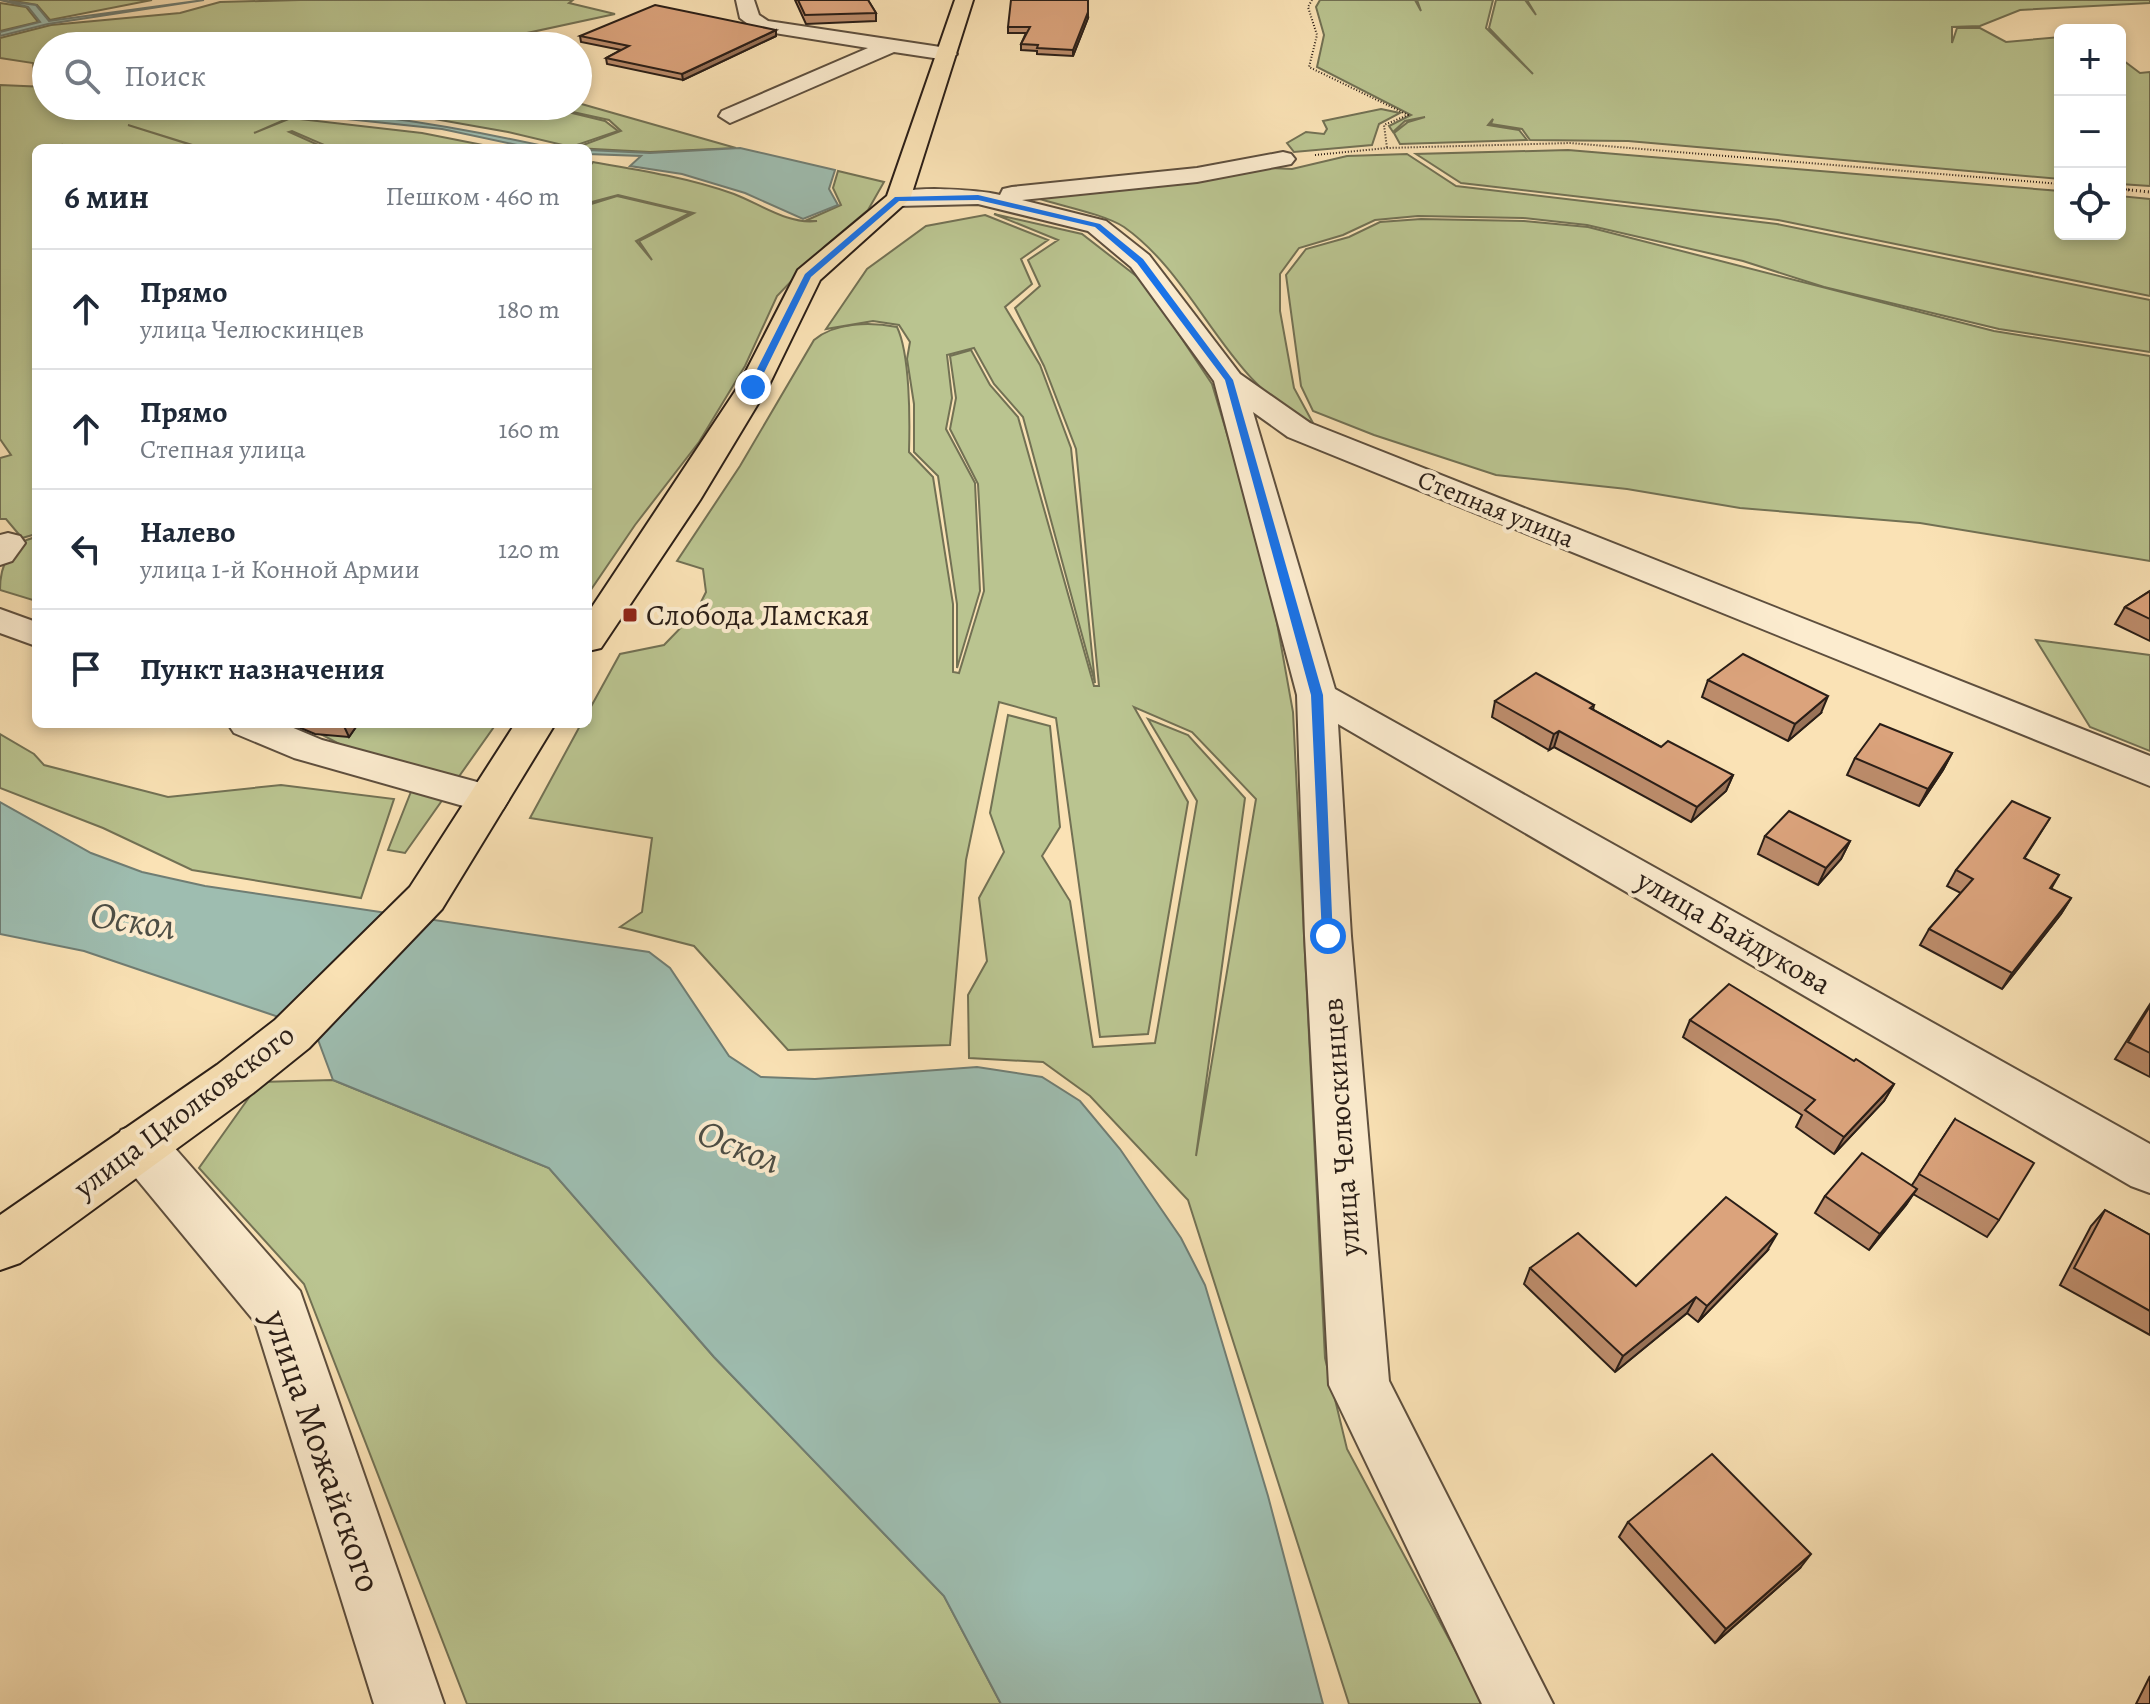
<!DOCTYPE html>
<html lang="ru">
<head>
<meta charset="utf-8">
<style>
  :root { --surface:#fff; --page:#f6f6f7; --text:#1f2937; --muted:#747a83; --line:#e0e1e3 }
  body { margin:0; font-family:Alegreya,serif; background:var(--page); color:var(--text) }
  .controls { position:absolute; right:24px; top:24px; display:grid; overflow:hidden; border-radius:12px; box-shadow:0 4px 12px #0003 }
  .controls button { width:72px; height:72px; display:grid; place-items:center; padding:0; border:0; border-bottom:2px solid var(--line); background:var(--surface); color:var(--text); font:40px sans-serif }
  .stop { position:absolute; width:24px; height:24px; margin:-18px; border:6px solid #1a73e8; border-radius:50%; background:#fff }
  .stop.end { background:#1a73e8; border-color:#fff; box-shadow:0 2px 8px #0008 }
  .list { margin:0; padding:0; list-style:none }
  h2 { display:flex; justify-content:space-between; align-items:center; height:104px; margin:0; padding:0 32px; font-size:34px }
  h2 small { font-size:26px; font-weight:400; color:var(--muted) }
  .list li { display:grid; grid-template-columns:52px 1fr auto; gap:24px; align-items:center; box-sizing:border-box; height:120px; padding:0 32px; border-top:2px solid var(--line) }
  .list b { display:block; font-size:30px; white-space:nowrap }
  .list p { margin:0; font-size:26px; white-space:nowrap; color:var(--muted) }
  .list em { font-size:26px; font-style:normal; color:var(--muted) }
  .icon { flex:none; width:44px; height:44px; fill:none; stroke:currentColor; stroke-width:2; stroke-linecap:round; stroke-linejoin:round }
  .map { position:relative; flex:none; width:2150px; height:1704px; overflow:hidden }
  .search { position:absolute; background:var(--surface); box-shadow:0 4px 12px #0003; left:32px; top:32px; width:560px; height:88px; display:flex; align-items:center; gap:20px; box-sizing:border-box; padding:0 28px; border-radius:44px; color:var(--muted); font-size:30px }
  .panel { position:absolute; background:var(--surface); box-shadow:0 4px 12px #0003; left:32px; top:144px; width:560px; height:584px; border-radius:12px }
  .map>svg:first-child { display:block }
  .green { fill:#bac490; stroke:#727154; stroke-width:2 }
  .water { fill:#9ebdb0; stroke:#707d73; stroke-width:2 }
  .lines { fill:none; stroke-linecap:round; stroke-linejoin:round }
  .minor-casing { stroke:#5e4f3e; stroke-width:4 }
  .major-casing { stroke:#2a1e17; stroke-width:4 }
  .path-far1 { stroke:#2a1e17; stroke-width:2; stroke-dasharray:1 2; stroke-linecap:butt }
  .path { stroke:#2a1e17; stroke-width:3; stroke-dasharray:1 3; stroke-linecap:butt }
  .minor { fill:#fceccf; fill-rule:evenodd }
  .major { fill:#fae2b5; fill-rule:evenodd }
  .wall { fill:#bc8c6b; stroke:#2a1e17; stroke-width:2 }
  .shaded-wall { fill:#997257; stroke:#2a1e17; stroke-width:2 }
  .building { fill:#dba37c; stroke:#2a1e17; stroke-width:2 }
  .route { fill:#1a73e8 }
  .poi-dot { fill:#8f2418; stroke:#fceccf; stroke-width:3 }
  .labels { text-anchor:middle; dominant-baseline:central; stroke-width:8; stroke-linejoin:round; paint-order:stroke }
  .far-street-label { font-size:26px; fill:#2a1e17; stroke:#fceccf }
  .poi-label { font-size:30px; fill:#2a1e17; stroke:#fceccf; text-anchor:start }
  .street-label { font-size:30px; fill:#2a1e17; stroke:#fceccf }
  .near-street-label { font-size:36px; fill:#2a1e17; stroke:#fceccf }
  .near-water-label { font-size:38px; font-style:italic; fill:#4d4e45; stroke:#fceccf }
</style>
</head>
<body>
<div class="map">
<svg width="2150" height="1704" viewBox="0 0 2150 1704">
  <rect width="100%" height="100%" fill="#fae2b5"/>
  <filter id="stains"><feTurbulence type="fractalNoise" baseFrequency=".0025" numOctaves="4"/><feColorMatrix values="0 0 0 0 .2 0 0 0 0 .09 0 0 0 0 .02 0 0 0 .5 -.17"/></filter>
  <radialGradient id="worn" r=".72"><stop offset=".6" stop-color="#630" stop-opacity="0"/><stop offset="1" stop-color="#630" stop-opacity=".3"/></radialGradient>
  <g class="green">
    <polygon points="9,0 152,0 50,20 37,5"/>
    <polygon points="300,0 573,0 569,3 615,14 504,38 491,46 46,46 46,77 34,75 33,63 0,58 0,38 51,25 180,13 220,2"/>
    <polygon points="1320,0 1415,0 1421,11 1417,0 1493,0 1486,28 1533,74 1489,28 1496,0 1525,0 1536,15 1527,0 2150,0 2150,3 2020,10 1980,26 1952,27 1952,43 1957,28 1980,28 2006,42 2060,37 2060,179 1628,141 1530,140 1522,129 1491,124 1493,119 1488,125 1519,130 1527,140 1400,144 1394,133 1408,122 1425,117 1405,121 1393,132 1389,126 1411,115 1317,67 1324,35 1316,7"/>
    <polygon points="0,3 26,7 38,22 0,31"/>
    <polygon points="2120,58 2140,73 2150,72 2150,186 2120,184"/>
    <polygon points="0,85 46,87 46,106 185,106 289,118 254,133 291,118 422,133 498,148 331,148 292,131 289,132 325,148 202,148 128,125 201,148 59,148 61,145 36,148 36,534 22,538 6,519 0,519 0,458 11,455 0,439"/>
    <polygon points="578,103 736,148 650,152 575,148 621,131 609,120 559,109"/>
    <polygon points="361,106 554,106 556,109 605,121 618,131 571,147 508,132"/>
    <polygon points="1381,109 1400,113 1379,124 1372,145 1294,152 1287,143 1306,132 1324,134 1327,129 1323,121"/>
    <polygon points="1568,150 2060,191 2060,234 2120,234 2120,196 2150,199 2150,296 1778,220 1461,183 1416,154"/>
    <path d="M1407,154l49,32 321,38 373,76v52l-151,-23 -175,-42 -81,-26 -156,-36 -64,-7 -105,-2 -43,4 -32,15 -44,13 -19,26v37l14,77 19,35c-87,-37 -114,-143 -189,-196 -20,-13 -63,-21 -87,-29l233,-30 22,1 55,-13z"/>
    <path d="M593,162c47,8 96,16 141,32 26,10 55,31 83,27h-12l36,-16 -8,-17 5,-17 46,11 -16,28 -44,37 -47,49 -32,70 -46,76 -64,83 -47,69v-389l29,-9 73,17 -54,28 16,19 -13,-19 55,-28 -76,-18 -30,8v-35z"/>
    <path d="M994,214l88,20 62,48 68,102 55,183 26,145 32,646 22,91 137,255h-135l-161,-504 -98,-104 -47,-34 -74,-4 -1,-63 19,-34 -8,-63 25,-46 -14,-39 18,-98 42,11 10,101 -18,29 28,45 23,146 62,-4 42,-242 -49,-82 40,16 57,63 -49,358 60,-357 -64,-67 -58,-25 54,95 -40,232 -48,3 -44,-319 -57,-16 -33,158 -16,185 -162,5 -94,-104 -74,-19 22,-15 10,-74 -122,-20 51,-94h7v-12l32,-58 44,-9 32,-33 10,-20 -3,-23 -26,-8 63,-95 74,-126c21,-18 57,-18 83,-13 13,27 13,92 12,125l24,25 20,127v68l6,1 25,-82 -6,-107 -28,-55 6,-31 -6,-42 21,-6 19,35 28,32 76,269h5l-23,-237 -32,-83 -29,-58 25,-22 -12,-26 30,-20z"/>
    <polygon points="985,215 1048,240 1021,259 1032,284 1005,307 1040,365 1071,448 1095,683 1023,417 994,384 974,348 947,355 952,398 946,429 975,483 980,591 957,668 957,604 938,476 914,452 914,404 907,359 910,342 899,325 873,321 826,329 867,269 926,226"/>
    <polygon points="1421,219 1524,221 1588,227 1994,331 2150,356 2150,561 1920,523 1740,508 1627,489 1496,475 1374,435 1313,411 1301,386 1286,275 1306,249 1349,237 1380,222"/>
    <path d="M36,537v64l-36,-11c0,-25 10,-47 36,-53z"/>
    <polygon points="2036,640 2150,655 2150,751 2090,727"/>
    <polygon points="302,724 496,724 405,853 388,850 414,784"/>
    <polygon points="0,734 34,754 44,765 168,797 281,785 394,799 361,898 192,870 103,828 0,788"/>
    <polygon points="333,1080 549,1168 714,1357 944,1596 1001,1704 467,1704 304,1284 199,1168 260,1082"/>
  </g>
  <g class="water">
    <polygon points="0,0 36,5 49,21 204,0 48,24 0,36 0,32 40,22 28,7"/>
    <path d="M222,106c112,0 222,18 331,42h-22l-89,-19z"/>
    <polygon points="740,148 835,170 829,189 838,205 803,219 745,193 682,174 630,166 641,156 588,154 588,150 650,153"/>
    <polygon points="0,802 91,853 142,872 205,886 649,952 670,968 729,1056 761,1077 815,1079 977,1067 1042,1077 1080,1101 1120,1149 1181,1238 1205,1285 1268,1496 1323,1704 1001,1704 944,1596 714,1357 549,1168 333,1080 314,1029 84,951 0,934"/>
  </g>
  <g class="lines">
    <g class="minor-casing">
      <g id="minor">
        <polygon points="736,0 754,0 759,15 768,21 947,48 957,54 947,60 894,52 730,123 719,116 722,111 868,48 756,30 740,18"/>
        <path d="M1283,152l8,2 4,5 -4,5 -94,18 -175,18 84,21 43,34 91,119 70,49 840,333v30l-862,-349 -35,-25 82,277 815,455v49l-19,-7 -793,-462 13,212 38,445 164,323h-71l-153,-319 -24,-449 -8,-241 -83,-314 -83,-114 -43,-36 -110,-27 -80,2 -12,-7c11,-16 95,-9 114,-4l3,-6 9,-2 185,-19z"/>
        <polygon points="8,533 20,536 25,543 12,561 0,565 0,535"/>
        <polygon points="0,609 36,622 36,646 0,633"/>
        <polygon points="228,724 284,724 322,740 503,789 509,799 503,809 488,813 294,758 234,733"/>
        <polygon points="140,1123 159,1130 300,1291 444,1704 374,1704 255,1322 121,1160 114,1145 121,1130"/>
      </g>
    </g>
    <g class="major-casing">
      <g id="major">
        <polygon points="955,0 973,0 910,199 820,280 768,387 700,500 601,648 588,651 588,613 738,387 798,270 887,196"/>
        <polygon points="515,724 555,724 442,909 309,1048 253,1093 20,1263 0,1270 0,1215 217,1065 275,1020 410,887"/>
      </g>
    </g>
    <g class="path-far1">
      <polyline points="1312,0 1308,7 1317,35 1309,67 1408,115 1384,125 1387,148"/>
      <polyline points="1315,155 1387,148 1571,143 2060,184"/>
      <polyline points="2120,189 2132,190"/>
    </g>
    <polyline class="path" points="2120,189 2150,192"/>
    <use href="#minor" class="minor"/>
    <use href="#major" class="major"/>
  </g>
  <g class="wall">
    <polygon points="795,0 868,0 876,13 876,21 806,24"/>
    <polygon points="1088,18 1073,56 1037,54 1037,51 1021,50 1021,44 1026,33 1008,33 1008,27"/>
    <polygon points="776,30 776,36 683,80 607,64 606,58 621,50 581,42 580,36"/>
    <polygon points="2150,591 2150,641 2115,624 2125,607"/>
    <polygon points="1708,680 1821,713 1788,741 1702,697"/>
    <polygon points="1495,701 1594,705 1593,710 1661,747 1733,775 1726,791 1691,822 1554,747 1549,750 1492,717"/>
    <polygon points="291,724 358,724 349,737 315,734"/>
    <polygon points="1952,753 1943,770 1919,806 1847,775 1855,758"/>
    <polygon points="2050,818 2024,859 2059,875 2051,889 2071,898 2061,914 2002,989 1920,945 1929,929 1961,893 1947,886 1956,870"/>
    <polygon points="1765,836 1850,841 1841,859 1818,885 1758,854"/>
    <polygon points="2150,1004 2150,1077 2115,1059"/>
    <polygon points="1690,1020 1894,1084 1884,1101 1834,1154 1796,1127 1802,1115 1683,1037"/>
    <polygon points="1955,1119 1999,1220 1987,1237 1913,1194 1906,1205 1869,1250 1815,1213 1825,1196 1912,1185"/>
    <polygon points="2105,1210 2150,1235 2150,1335 2060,1285 2091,1226"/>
    <polygon points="1767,1251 1698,1322 1687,1313 1615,1372 1524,1284 1530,1268 1636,1286"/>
    <polygon points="1628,1522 1800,1568 1715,1643 1619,1537"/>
    <polygon points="2150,1676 2150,1704 2136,1704"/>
  </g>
  <g class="shaded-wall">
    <polygon points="1088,12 1088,18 1073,56 1073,50"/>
    <polygon points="776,30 776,36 683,80 682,74"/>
    <polygon points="1828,696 1821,713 1788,741 1795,724"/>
    <polygon points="343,724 358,724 349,737"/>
    <polygon points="1559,731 1554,747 1549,750 1554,734"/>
    <polygon points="1952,753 1943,770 1919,806 1928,789"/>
    <polygon points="1733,775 1726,791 1691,822 1697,807"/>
    <polygon points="1850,841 1841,859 1818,885 1826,868"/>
    <polygon points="2071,898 2061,914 2002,989 2012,973"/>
    <polygon points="1894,1084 1884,1101 1834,1154 1844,1137"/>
    <polygon points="1917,1189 1906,1205 1869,1250 1880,1234"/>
    <polygon points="1777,1234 1767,1251 1698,1322 1707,1306"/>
    <polygon points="1696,1297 1687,1313 1615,1372 1623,1356"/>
    <polygon points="1811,1554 1800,1568 1715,1643 1726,1629"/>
  </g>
  <g class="building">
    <polygon points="798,0 868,0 876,13 805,15"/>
    <polygon points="1011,0 1088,0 1088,12 1073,50 1037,48 1038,45 1021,44 1030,27 1008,27"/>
    <polygon points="655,5 776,30 682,74 606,58 629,46 580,36"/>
    <polygon points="2150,591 2150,619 2125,607"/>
    <polygon points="1743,654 1828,696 1795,724 1708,680"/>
    <polygon points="1536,673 1594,705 1590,708 1661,747 1668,741 1733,775 1697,807 1559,731 1554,734 1495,701"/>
    <polygon points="1880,724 1952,753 1928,789 1855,758"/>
    <polygon points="2012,801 2050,818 2024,858 2059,875 2050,888 2071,898 2012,973 1929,929 1973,879 1956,870"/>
    <polygon points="1789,811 1850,841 1826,868 1765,836"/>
    <polygon points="1729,984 1854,1061 1856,1059 1894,1084 1844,1137 1805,1110 1815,1100 1690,1020"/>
    <polygon points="2150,1006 2150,1053 2128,1042"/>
    <polygon points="1955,1119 2034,1163 1999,1220 1919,1174"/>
    <polygon points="1862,1153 1917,1189 1880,1234 1825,1196"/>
    <polygon points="1726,1197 1777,1234 1707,1306 1696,1297 1623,1356 1530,1268 1578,1233 1636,1286"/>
    <polygon points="2105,1210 2150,1235 2150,1311 2074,1268"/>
    <polygon points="1712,1454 1811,1554 1726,1629 1628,1522"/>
  </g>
  <polygon class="route" points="978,195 1100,224 1143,259 1233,380 1323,695 1333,940 1324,940 1322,936 1311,695 1225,380 1137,263 1095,227 978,200 899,201 811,277 757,387 748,387 805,274 895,197"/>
  <rect class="poi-dot" x="622" y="607" width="16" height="16" rx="4"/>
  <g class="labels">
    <g class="far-street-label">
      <text transform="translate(1496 509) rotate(22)">Степная улица</text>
    </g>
    <g class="poi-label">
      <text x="646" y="615">Слобода Ламская</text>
    </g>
    <g class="street-label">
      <text transform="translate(1734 932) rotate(30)">улица Байдукова</text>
      <text transform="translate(184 1111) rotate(-37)">улица Циолковского</text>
      <text transform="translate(1341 1127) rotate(-94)">улица Челюскинцев</text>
    </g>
    <g class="near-street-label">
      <text transform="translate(323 1451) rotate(71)">улица Можайского</text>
    </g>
    <g class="near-water-label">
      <text transform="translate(133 920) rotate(9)">Оскол</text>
      <text transform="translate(739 1146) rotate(22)">Оскол</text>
    </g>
  </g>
  <rect width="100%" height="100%" filter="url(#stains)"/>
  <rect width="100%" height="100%" fill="url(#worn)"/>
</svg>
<div class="controls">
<button>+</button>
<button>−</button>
<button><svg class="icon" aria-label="locate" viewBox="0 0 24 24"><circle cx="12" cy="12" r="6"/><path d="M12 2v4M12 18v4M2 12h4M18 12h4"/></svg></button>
</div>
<div class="stop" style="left:1328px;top:936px"></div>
<div class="stop end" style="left:753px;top:387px"></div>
<div class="search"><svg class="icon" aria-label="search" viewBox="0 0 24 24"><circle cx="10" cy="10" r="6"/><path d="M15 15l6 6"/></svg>Поиск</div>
<section class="panel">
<h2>6 мин<small>Пешком · 460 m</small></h2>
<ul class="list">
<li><svg class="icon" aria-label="ahead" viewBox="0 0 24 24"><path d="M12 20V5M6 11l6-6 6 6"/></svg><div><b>Прямо</b><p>улица Челюскинцев</p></div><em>180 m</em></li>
<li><svg class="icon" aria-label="ahead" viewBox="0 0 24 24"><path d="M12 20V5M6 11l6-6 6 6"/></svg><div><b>Прямо</b><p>Степная улица</p></div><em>160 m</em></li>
<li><svg class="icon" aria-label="left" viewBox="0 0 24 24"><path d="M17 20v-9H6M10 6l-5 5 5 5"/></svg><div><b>Налево</b><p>улица 1-й Конной Армии</p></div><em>120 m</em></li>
<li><svg class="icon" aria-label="arrive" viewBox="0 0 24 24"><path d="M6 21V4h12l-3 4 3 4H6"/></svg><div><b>Пункт назначения</b></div></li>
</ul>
</section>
</div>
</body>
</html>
